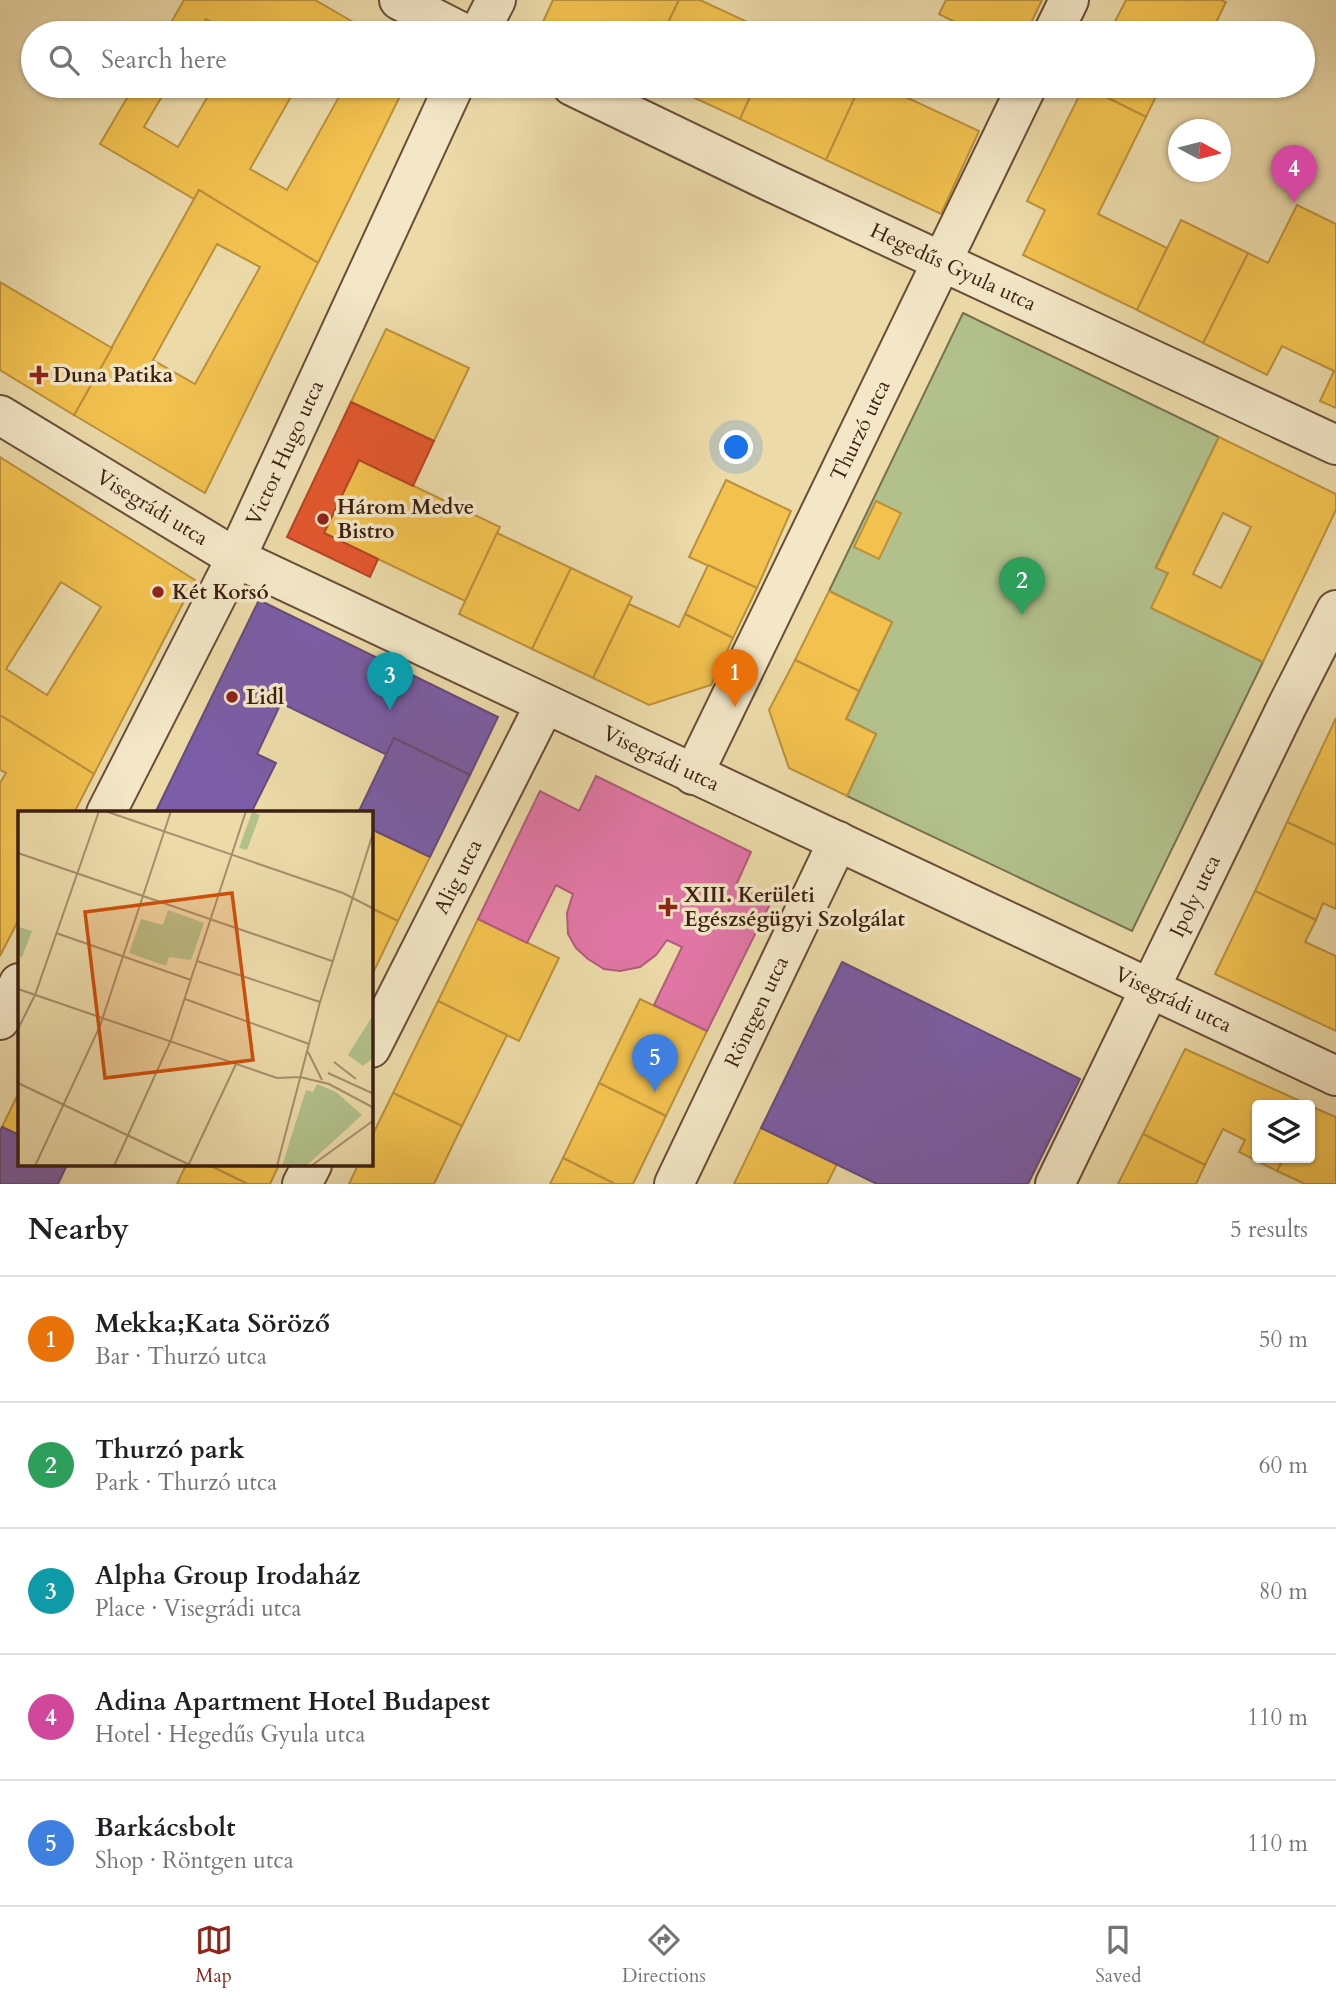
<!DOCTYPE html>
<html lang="en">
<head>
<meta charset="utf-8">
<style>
  :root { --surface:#fff; --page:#f6f6f6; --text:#202124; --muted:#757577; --line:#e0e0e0; --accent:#8f2418 }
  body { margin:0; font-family:Cardo,serif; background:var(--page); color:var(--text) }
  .controls { position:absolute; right:21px; bottom:21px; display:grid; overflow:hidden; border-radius:7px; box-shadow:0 2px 5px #0004 }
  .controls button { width:63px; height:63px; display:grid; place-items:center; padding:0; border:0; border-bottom:2px solid var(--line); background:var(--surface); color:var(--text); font:35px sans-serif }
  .compass { position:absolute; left:1168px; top:119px; width:63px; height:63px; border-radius:50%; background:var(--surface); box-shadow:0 2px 5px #0004; rotate:97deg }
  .you { position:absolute; left:737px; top:448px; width:24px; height:24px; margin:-18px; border:5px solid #fff; border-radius:50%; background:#1a73e8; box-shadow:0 0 0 10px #1a73e833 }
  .badge { display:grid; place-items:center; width:46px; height:46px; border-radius:50%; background:var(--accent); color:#fff; font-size:23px; font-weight:700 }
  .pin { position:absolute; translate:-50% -58px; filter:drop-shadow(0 2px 4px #0008) }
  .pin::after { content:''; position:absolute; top:37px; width:24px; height:21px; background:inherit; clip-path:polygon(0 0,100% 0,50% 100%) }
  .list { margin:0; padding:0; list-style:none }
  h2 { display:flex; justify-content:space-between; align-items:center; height:91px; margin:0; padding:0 28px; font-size:30px }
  h2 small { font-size:23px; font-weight:400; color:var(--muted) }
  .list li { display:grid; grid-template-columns:46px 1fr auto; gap:21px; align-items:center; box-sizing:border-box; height:126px; padding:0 28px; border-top:2px solid var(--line) }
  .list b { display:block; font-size:26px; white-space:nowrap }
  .list p { margin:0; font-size:23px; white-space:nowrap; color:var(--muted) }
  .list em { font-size:23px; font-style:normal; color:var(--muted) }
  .icon { flex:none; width:38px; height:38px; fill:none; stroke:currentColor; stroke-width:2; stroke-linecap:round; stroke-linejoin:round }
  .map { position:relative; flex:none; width:1336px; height:1184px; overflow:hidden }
  .search { position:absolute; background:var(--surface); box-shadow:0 2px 5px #0004; left:21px; right:21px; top:21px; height:77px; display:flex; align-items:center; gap:18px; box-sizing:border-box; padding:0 24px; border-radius:38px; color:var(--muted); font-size:26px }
  .sheet { height:721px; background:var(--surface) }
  nav { display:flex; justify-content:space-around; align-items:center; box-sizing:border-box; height:98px; border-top:2px solid var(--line); background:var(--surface); font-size:19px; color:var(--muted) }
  nav a { display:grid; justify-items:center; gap:4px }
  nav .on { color:var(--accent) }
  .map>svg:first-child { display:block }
  .park { fill:#b2c18c; stroke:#77704e; stroke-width:2 }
  .homes { fill:#f2c14e; stroke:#bb903c; stroke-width:2; fill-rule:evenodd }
  .shops { fill:#e4572e; stroke:#b24625; stroke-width:2 }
  .offices { fill:#7b5ea7; stroke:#684b7a; stroke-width:2 }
  .health { fill:#e377a8; stroke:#b15d7b; stroke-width:2 }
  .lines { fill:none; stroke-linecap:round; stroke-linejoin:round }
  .street-casing { stroke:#684e37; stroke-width:42 }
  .street { stroke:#f3e7c7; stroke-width:38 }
  .poi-dot { fill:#8f2418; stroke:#f3e7c7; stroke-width:2.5 }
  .labels { text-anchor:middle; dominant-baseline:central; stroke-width:7; stroke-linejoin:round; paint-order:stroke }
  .street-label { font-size:21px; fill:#3c1f11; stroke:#f3e7c7 }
  .poi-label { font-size:21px; font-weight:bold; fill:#3c1f11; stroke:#f3e7c7; text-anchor:start }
  .inset-road { fill:none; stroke:#a68f6c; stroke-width:2 }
  .view { fill:#ce500d; fill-opacity:0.15; stroke:#ce500d; stroke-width:3.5 }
  .inset-edge { fill:none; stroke:#3c1f11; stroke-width:3.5 }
</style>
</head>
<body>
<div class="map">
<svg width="1336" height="1184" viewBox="0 0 1336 1184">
  <rect width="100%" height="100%" fill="#ecdaa9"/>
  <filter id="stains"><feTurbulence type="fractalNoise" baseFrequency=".00286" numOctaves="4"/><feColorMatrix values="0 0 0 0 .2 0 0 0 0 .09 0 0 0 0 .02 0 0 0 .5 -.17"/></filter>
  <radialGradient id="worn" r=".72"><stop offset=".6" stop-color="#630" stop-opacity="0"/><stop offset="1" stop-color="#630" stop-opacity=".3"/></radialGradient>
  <polygon class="park" points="963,313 1219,437 1156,567 1168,573 1152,608 1263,662 1132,931 847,796 876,734 846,719 892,622 829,591"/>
  <g class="homes">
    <polygon points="184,0 315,0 372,33 230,33 206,19 198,33 165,33"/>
    <polygon points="553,0 679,0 663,33 558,33 541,26"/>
    <polygon points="679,0 700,0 771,33 663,33"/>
    <polygon points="946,0 1042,0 1026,33 977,33 939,14"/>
    <polygon points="1126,0 1221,0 1226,2 1211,33 1109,33"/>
    <polygon points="134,86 168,86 144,127 178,147 214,86 297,86 250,169 287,190 339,97 319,86 405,86 318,263 199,190 194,199 100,144"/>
    <polygon points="669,86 755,86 740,119"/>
    <polygon points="755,86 860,86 826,160 740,119"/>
    <polygon points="860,86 882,86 979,131 941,214 826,160"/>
    <polygon points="1084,86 1185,86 1181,96 1161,86 1146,117"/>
    <polygon points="1084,86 1146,117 1098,214 1167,248 1137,310 1023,255 1045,210 1027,201"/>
    <path d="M199,190l119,73 -113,230 -131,-78zM217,244l43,23 -65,117 -42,-24z"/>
    <polygon points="1297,205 1336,224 1336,408 1320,401 1334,371 1282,346 1267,375 1203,343 1248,253 1268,263"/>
    <polygon points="1181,220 1248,253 1203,343 1137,310"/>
    <polygon points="0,282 112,348 74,415 0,370"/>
    <polygon points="386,329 469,368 434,441 351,402"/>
    <path d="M1219,437l117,57v16l-73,152 -112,-54 17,-35 -12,-5zM1223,513l28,14 -30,61 -28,-14z"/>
    <path d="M0,457l195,123 -101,194 -94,-59zM61,582l40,25 -54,88 -41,-26z"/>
    <polygon points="359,460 500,527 465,601 324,533"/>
    <polygon points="726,480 791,511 757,588 689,557"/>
    <polygon points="876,501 901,513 879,559 854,547"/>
    <polygon points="497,533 571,568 532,649 459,614"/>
    <polygon points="708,565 757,588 733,638 685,614"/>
    <polygon points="571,568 632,597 593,678 532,649"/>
    <polygon points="829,591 892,622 859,691 795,660"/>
    <polygon points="629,604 679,627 685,614 733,638 711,685 649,705 593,678"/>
    <polygon points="795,660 859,691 846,719 876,734 847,796 789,768 769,710"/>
    <polygon points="0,715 94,774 74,813 19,813 19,919 0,956 0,783 6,773 0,770"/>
    <polygon points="1336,718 1336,845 1287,822"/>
    <polygon points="1287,822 1336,845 1336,909 1323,903 1316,920 1255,891"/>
    <polygon points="371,829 430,857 398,921 371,908"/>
    <polygon points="1255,891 1316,920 1305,942 1336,956 1336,1031 1215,974"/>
    <polygon points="371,908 398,921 371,977"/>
    <polygon points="478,919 559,958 519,1041 438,1001"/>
    <polygon points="640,999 707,1031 666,1116 599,1083"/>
    <polygon points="438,1001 507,1035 462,1126 393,1093"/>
    <polygon points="1185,1049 1309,1105 1257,1105 1257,1158 1284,1158 1277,1171 1239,1152 1245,1140 1223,1129 1205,1165 1143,1134"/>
    <polygon points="599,1083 666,1116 633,1184 615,1184 563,1158"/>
    <polygon points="19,1092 19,1135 2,1127"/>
    <polygon points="393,1093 462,1126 434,1184 349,1184 358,1165 371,1165 371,1138"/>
    <polygon points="1310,1106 1336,1117 1336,1184 1305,1184 1277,1171 1284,1158 1310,1158"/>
    <polygon points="761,1128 837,1164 827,1184 734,1184"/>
    <polygon points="1143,1134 1205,1165 1196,1184 1118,1184"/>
    <polygon points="563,1158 615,1184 550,1184"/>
    <polygon points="186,1165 209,1165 248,1184 177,1184"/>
    <polygon points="209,1165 279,1165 270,1184 248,1184"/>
  </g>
  <polygon class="shops" points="351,402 434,441 413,486 359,460 324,533 378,559 370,577 287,537"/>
  <g class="offices">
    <polygon points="259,600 498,717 470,775 394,738 387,755 281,703 257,754 276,763 251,813 155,813"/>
    <polygon points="394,738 470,775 430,857 371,829 371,813 358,813"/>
    <polygon points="842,962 1080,1079 1028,1184 877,1184 761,1128"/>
    <polygon points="2,1127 19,1135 19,1165 67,1165 58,1184 0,1184 0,1131"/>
  </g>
  <polygon class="health" points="596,776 751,852 736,885 771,902 707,1031 654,1005 682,947 667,940 656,955 640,967 620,971 604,969 588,959 576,948 568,934 567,913 573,894 556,885 527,943 478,919 540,791 579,811"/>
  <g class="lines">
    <g class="street-casing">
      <g id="street">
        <polyline points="399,0 463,33"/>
        <polyline points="479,33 496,0"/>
        <polyline points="1053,33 1069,0"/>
        <path id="s1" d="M572,86l199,96 565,263"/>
        <path id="s2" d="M0,415l236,143 1100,518"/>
        <path id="s3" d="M693,775l334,-689"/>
        <path id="s4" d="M106,813l130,-255 218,-472"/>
        <polyline points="0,1020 19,983"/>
        <path id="s5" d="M371,1048l174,-344"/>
        <polyline points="302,1184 312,1165"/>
        <path id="s6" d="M674,1184l164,-343"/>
        <path id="s7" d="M1055,1184l231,-476 50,-98"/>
      </g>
    </g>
    <use href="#street" class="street"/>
  </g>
  <g class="poi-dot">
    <path d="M35.5 364.5h7v7h7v7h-7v7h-7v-7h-7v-7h7z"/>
    <circle cx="323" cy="519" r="7"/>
    <circle cx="158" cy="592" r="7"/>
    <circle cx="232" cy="697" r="7"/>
    <path d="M664.5 896.5h7v7h7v7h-7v7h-7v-7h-7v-7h7z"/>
  </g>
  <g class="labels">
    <g class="street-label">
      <text stroke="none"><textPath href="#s1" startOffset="422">Hegedűs Gyula utca</textPath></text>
      <text stroke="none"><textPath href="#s3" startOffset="383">Thurzó utca</textPath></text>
      <text stroke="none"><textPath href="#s4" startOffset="402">Victor Hugo utca</textPath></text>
      <text stroke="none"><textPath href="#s2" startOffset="178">Visegrádi utca</textPath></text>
      <text stroke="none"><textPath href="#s2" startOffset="746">Visegrádi utca</textPath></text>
      <text stroke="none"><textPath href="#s5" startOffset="192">Alig utca</textPath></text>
      <text stroke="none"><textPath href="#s7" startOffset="320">Ipoly utca</textPath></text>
      <text stroke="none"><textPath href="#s2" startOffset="1312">Visegrádi utca</textPath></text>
      <text stroke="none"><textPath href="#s6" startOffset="191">Röntgen utca</textPath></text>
    </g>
    <g class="poi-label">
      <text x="53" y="375">Duna Patika</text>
      <text x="337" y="507">Három Medve<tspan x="337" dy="24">Bistro</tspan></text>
      <text x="172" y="592">Két Korsó</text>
      <text x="246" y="697">Lidl</text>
      <text x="684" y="895">XIII. Kerületi<tspan x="684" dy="24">Egészségügyi Szolgálat</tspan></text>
    </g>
  </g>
  <g transform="translate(18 811)">
    <rect width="355" height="355" fill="#ecdaa9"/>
    <path d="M234,1l8,3 -13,35 -8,-2zM150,99l36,13 -13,37 -22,-3 -3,9 -37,-13 12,-34 22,6zM1,116l13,4 -10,26 -4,-1zM355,204v43l-10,8 -15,-11zM299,273l19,8 26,23 -56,51h-24l24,-76 7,2z" fill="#b2c18c"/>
    <path class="inset-road" d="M87,0l238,82 31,16M0,42l314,108M38,122l135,47M179,150l123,41M0,178l259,89 23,-1M167,188l124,45M0,218l17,-34 64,-184M290,241l14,28M316,251l22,17M310,262l46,21M282,266l29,7 45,24M0,272l174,83M17,355l65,-140 71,-215M96,355l57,-126 75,-229M170,355l48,-102M259,355l43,-164 54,-172M293,355l63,-46"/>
    <path class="view" d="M214,82l21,167 -148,18 -20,-166z"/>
    <rect width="355" height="355" class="inset-edge"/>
  </g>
  <rect width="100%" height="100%" filter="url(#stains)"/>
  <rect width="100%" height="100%" fill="url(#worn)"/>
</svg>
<div class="controls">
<button><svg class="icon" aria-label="layers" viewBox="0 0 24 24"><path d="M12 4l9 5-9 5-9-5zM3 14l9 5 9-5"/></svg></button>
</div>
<svg class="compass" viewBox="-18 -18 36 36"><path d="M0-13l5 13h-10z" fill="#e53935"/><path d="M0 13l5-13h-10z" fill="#757577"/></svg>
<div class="you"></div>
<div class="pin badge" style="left:735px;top:707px;background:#e8710a">1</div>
<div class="pin badge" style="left:1022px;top:615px;background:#2e9e5b">2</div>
<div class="pin badge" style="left:390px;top:710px;background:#0f9aa8">3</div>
<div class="pin badge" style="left:1294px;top:203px;background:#d1479c">4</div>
<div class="pin badge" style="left:655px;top:1092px;background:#3f7fe0">5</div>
<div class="search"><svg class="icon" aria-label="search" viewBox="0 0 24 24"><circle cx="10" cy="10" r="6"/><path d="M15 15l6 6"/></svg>Search here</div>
</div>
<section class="sheet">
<h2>Nearby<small>5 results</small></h2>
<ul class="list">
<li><span class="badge" style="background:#e8710a">1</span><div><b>Mekka;Kata Söröző</b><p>Bar · Thurzó utca</p></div><em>50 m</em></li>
<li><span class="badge" style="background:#2e9e5b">2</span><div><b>Thurzó park</b><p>Park · Thurzó utca</p></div><em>60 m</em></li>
<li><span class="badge" style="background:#0f9aa8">3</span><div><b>Alpha Group Irodaház</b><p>Place · Visegrádi utca</p></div><em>80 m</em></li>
<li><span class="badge" style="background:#d1479c">4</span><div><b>Adina Apartment Hotel Budapest</b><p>Hotel · Hegedűs Gyula utca</p></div><em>110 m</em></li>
<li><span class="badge" style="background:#3f7fe0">5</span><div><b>Barkácsbolt</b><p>Shop · Röntgen utca</p></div><em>110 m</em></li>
</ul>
</section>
<nav>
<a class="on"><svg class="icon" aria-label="map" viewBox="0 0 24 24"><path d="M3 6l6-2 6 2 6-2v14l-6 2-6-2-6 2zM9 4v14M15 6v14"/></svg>Map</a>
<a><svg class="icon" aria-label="directions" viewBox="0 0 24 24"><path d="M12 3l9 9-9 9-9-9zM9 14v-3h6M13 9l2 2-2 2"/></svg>Directions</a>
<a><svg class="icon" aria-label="saved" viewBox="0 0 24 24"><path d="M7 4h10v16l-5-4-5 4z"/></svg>Saved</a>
</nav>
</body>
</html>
